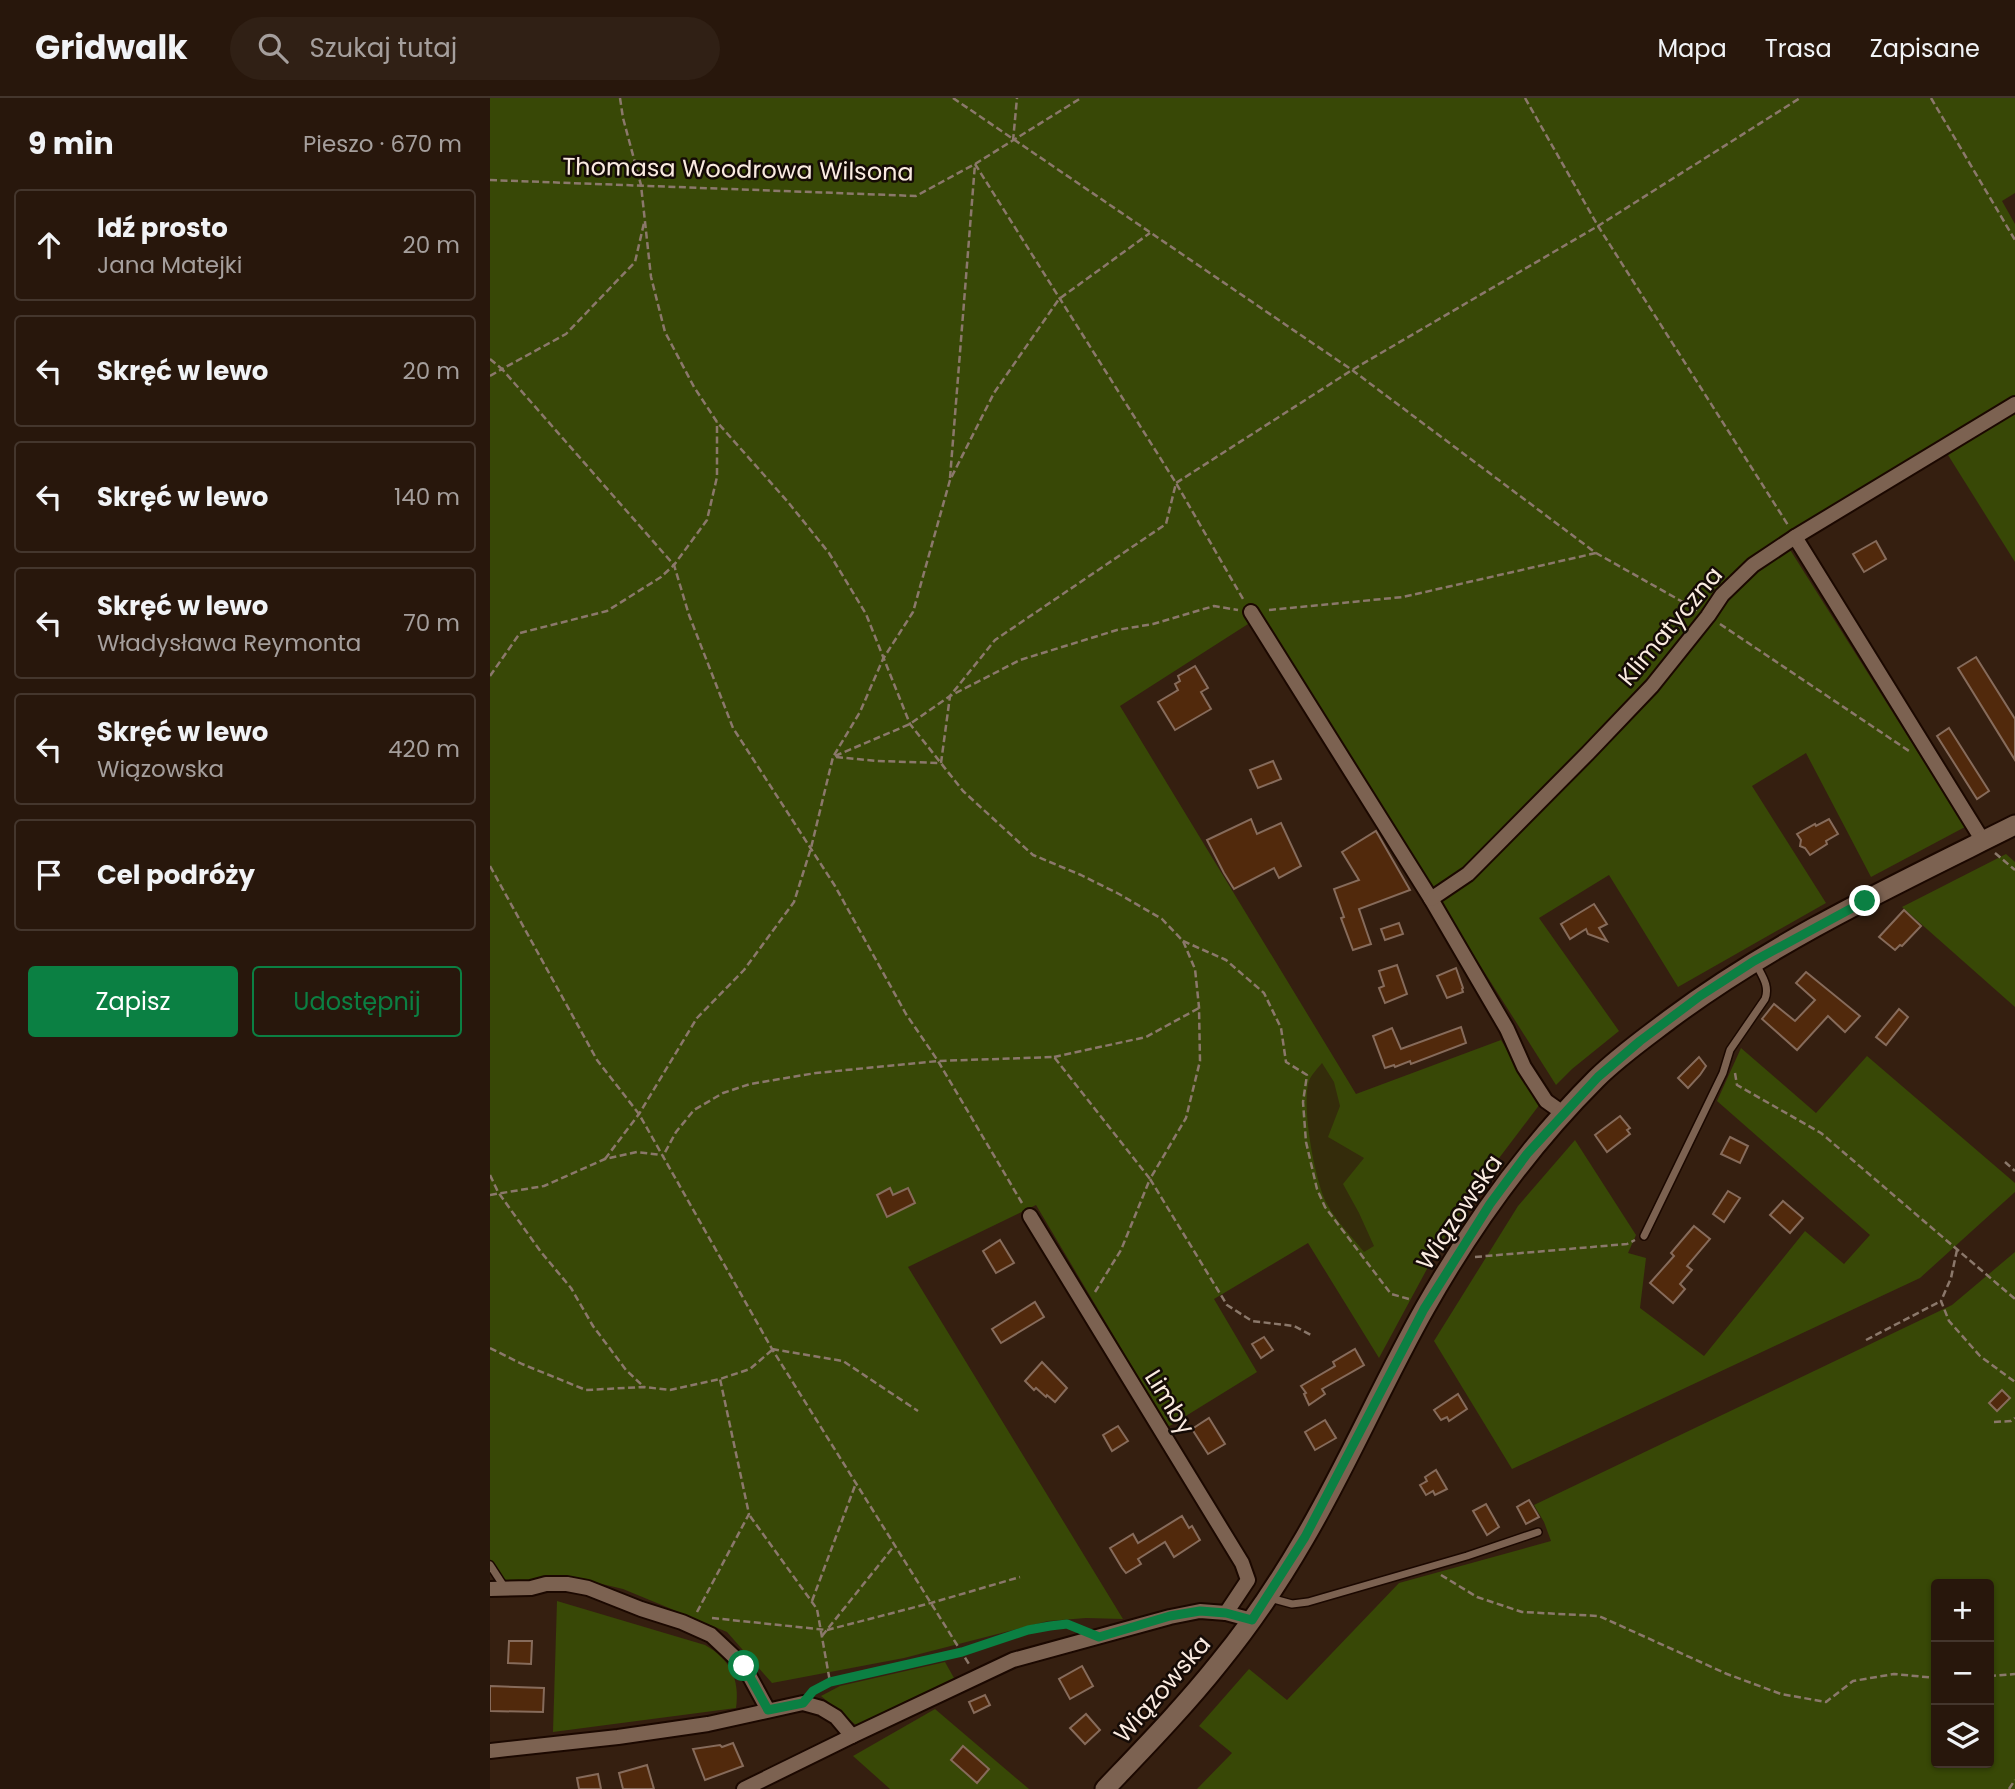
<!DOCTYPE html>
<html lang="pl">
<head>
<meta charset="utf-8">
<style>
  :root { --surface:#28170c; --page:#302015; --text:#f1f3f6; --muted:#a59f9d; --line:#44362d; --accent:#0b8043 }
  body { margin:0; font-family:Poppins,sans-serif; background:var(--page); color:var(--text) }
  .controls { position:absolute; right:21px; bottom:21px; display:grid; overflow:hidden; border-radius:7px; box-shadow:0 2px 5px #0004 }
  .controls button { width:63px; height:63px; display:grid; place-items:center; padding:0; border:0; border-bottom:2px solid var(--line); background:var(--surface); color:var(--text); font:35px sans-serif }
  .stop { position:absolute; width:21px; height:21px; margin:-16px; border:5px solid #0b8043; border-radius:50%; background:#fff }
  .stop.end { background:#0b8043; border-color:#fff; box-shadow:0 2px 7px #0008 }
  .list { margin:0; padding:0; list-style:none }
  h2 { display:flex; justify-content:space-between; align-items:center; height:91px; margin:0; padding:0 28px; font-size:30px }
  h2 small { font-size:23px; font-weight:400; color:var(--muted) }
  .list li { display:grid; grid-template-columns:46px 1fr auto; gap:21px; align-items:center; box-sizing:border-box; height:112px; margin:0 14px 14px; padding:0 14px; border:2px solid var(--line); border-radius:7px }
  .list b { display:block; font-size:26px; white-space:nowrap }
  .list p { margin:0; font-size:23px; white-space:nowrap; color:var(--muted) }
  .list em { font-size:23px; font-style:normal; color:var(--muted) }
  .actions { display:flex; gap:14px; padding:21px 28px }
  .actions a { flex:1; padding:16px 0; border:2px solid var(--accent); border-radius:7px; text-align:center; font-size:24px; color:var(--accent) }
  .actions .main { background:var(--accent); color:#fff }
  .icon { flex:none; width:38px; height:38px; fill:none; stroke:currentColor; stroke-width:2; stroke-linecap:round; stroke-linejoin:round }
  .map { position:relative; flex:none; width:1525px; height:1691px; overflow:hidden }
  header { display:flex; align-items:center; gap:42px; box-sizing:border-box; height:98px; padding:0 35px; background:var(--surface); border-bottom:2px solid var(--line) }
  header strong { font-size:33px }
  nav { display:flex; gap:38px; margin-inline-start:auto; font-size:24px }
  .search { width:490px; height:63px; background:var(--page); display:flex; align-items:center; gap:18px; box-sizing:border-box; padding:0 24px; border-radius:38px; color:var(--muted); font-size:26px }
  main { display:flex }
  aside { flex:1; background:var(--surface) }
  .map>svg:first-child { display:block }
  .green { fill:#384806; fill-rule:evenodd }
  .sand { fill:#342c0b }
  .building { fill:#51290c; stroke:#866b5b; stroke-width:2 }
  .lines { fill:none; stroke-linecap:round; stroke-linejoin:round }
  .service-casing { stroke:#1b0800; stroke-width:10 }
  .minor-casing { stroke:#1b0800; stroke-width:18 }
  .secondary-casing { stroke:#1b0800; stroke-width:23 }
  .path { stroke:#8b786b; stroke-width:2.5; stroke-dasharray:7 3.5; stroke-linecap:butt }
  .service { stroke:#7c6251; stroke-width:7 }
  .minor { stroke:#7c6251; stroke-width:14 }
  .secondary { stroke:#7c6251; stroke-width:19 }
  .route { stroke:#0b8043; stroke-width:9 }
  .labels { text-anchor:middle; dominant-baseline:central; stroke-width:5; stroke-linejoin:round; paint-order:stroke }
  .street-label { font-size:24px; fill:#faebe1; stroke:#150b06 }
</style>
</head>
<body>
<header>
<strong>Gridwalk</strong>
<div class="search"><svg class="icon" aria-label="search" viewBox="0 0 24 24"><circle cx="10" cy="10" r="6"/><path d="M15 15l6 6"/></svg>Szukaj tutaj</div>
<nav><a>Mapa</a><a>Trasa</a><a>Zapisane</a></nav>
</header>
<main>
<aside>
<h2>9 min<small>Pieszo · 670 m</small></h2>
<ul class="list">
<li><svg class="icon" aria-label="ahead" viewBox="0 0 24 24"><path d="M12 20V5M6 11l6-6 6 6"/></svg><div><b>Idź prosto</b><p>Jana Matejki</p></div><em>20 m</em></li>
<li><svg class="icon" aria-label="left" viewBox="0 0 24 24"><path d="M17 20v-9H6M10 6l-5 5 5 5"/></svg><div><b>Skręć w lewo</b></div><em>20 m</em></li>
<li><svg class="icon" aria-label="left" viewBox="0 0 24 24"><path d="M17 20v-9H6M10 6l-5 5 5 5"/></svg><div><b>Skręć w lewo</b></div><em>140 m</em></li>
<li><svg class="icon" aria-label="left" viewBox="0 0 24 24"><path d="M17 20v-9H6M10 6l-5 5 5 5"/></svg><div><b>Skręć w lewo</b><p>Władysława Reymonta</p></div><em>70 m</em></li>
<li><svg class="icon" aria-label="left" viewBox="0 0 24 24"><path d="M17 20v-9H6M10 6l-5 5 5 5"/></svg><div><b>Skręć w lewo</b><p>Wiązowska</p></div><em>420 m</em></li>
<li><svg class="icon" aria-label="arrive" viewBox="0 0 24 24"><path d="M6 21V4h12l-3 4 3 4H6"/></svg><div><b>Cel podróży</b></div></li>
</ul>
<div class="actions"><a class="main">Zapisz</a><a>Udostępnij</a></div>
</aside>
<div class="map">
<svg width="1525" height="1691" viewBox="0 0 1525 1691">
  <rect width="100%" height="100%" fill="#351f10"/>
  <g class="green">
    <polygon points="0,0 1525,0 1525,95 1512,103 1525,126 1525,298 1292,439 1475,729 1381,779 1316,655 1262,688 1336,805 1188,889 1119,777 1049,820 1129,933 1082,971 1066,987 769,519 630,608 866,996 1011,942 1050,1006 994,1080 951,1145 889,1260 818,1145 724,1201 767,1274 678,1329 546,1107 418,1169 633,1521 596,1520 558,1523 414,1560 282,1585 237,1534 133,1491 74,1477 41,1483 14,1482 0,1461"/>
    <polygon points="1525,315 1525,464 1458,357"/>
    <polygon points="1516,756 1525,764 1525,909 1412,809"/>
    <polygon points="1251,950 1326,1015 1377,958 1525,1085 1525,1094 1430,1180 1022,1371 944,1243 1028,1108 1085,1042 1146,1137 1138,1155 1156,1160 1150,1210 1214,1258 1315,1133 1354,1166 1380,1137 1227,1003"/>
    <path d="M1525,1154v537h-818l35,-36 -33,-27 50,-57 38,31 112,-117 152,-42 -7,-19 -10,-17 418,-200zM1446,1486h53v179h-53z"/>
    <path d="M67,1503l148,44c25,14 35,34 31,63l-183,24z"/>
    <polygon points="455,1564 464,1580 366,1627 331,1598 350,1588"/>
    <polygon points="445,1611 539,1691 400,1691 363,1658"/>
  </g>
  <path class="sand" d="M832,965l12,19 6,24 -12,31 36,21 -21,26 16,29 15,33 -10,6c-12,-15 -28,-31 -37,-48 -12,-22 -26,-99 -18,-123 2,-6 9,-13 13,-18z"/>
  <g class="building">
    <polygon points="1386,443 1396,461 1374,474 1363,456"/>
    <polygon points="1486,559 1525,621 1525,662 1468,570"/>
    <polygon points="705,568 718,590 711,594 721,611 685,632 668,604 688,592 685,586 690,583 688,578"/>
    <polygon points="1459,630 1499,693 1487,701 1447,638"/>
    <polygon points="783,663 791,681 768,690 760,672"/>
    <polygon points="761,721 767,736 791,725 811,768 789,780 784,770 744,791 734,775 717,742"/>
    <polygon points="1339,721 1348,736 1336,743 1337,746 1320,757 1315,750 1310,748 1311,742 1307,736 1325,726 1326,728"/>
    <polygon points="886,733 920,792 869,811 881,846 863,852 851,820 854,819 844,791 869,782 852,754"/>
    <polygon points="1104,806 1117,826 1109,830 1117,843 1098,836 1096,831 1080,841 1071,826"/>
    <polygon points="1414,812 1431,828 1412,848 1410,847 1405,852 1389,839"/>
    <polygon points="909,825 913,836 895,842 891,831"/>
    <polygon points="907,867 917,896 895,905 889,890 894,888 889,873"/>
    <polygon points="966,870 973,890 972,891 973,894 957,900 947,878"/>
    <polygon points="1316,874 1370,918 1355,934 1338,918 1307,952 1272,921 1284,906 1305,923 1325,902 1306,885"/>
    <polygon points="1409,911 1418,919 1396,947 1386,939"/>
    <polygon points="971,929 976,945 921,966 920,963 905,969 904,967 895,970 883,938 902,930 911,951"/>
    <polygon points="1209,959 1216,968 1210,977 1198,990 1188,980"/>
    <polygon points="1130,1018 1140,1030 1137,1032 1140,1036 1117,1054 1105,1037"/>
    <polygon points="1240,1039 1258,1048 1250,1065 1231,1056"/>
    <polygon points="400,1090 403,1097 418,1090 425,1105 397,1119 387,1097"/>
    <polygon points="1238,1093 1250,1100 1234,1124 1223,1116"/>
    <polygon points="1293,1103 1313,1120 1300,1135 1280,1117"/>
    <polygon points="1204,1128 1220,1141 1197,1168 1202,1172 1190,1186 1195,1191 1183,1205 1160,1185 1184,1158 1181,1155"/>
    <polygon points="510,1142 524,1165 506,1175 493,1153"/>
    <polygon points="545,1204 554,1219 511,1245 502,1231"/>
    <polygon points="774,1239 783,1252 771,1260 762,1246"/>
    <polygon points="865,1251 874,1267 832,1291 835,1296 819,1307 814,1296 816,1295 811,1288 845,1268 843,1264"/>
    <polygon points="552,1264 577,1290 565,1304 557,1297 556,1299 546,1290 544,1292 535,1283"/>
    <polygon points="1512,1292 1520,1300 1507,1313 1499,1305"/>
    <polygon points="968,1296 977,1311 959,1323 957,1319 951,1322 944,1312"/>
    <polygon points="719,1320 735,1346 718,1356 702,1331"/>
    <polygon points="835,1322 846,1340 825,1352 815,1334"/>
    <polygon points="628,1328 638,1343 622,1353 613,1337"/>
    <polygon points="946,1372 957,1391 945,1397 943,1393 936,1397 930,1387 937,1383 935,1379"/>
    <polygon points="1039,1402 1049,1419 1036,1426 1027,1409"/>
    <polygon points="996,1406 1009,1429 997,1437 983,1413"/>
    <polygon points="692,1418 699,1430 702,1428 710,1442 684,1459 675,1444 648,1461 651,1466 636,1475 632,1470 620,1450 643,1436 648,1445"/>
    <polygon points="19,1543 42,1543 41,1566 18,1565"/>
    <polygon points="592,1568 603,1588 580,1601 569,1581"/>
    <polygon points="0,1588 54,1590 53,1614 0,1613"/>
    <polygon points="495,1597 500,1607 484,1615 479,1604"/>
    <polygon points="596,1616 610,1632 595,1646 580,1630"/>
    <polygon points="243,1645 253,1668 215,1682 203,1651 230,1647 232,1649"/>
    <polygon points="473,1648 499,1671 487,1685 461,1662"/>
    <polygon points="157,1667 164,1691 133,1691 129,1675"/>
    <polygon points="108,1676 111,1691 89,1691 87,1680"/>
  </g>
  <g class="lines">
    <g class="service-casing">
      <g id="service">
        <path d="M1154,1138l79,-163 7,-23 35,-51c5,-13 -3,-23 -9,-35"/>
        <polyline points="0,1467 15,1490"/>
        <polyline points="780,1500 802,1506 818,1504 977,1458 1048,1434"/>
      </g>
    </g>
    <g class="minor-casing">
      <g id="minor">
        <polyline points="1305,439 1493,743"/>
        <polyline points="761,514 941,801 1017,931 1034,969 1056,1003 1073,1015"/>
        <polyline points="941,801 978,776 1098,655 1162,588 1218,518 1232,497 1263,467 1305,439 1525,306"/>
        <polyline points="540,1118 752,1465 758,1482 736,1515"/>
        <polyline points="0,1491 41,1490 56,1486 77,1486 98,1490 151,1511 192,1524 221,1537 254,1568 278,1612"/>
        <polyline points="0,1653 128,1639 218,1626 313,1605 331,1610 346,1619 362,1638"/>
        <polyline points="254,1691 362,1638 523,1562 680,1519 710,1513 736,1515 762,1522"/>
      </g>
    </g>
    <g class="secondary-casing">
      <path id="secondary" d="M615,1691c39,-41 79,-82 114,-126 32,-39 60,-81 85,-124 44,-75 78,-155 121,-231 47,-83 103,-161 171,-229 22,-22 49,-41 74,-60 106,-79 227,-135 345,-194"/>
    </g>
    <g class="path">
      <polyline points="130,0 133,20 151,87 161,179 175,234 204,289 227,324 298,404 339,455 376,516 420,626 473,693 543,757 591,777 629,796 672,821 693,843 705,871 709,909 710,963 696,1020 660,1081 564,959 448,963 326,975 260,986 233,995 204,1012 186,1034 173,1058"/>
      <polyline points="463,0 862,272 1106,455 1207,512"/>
      <polyline points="1035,0 1108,128 1298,427"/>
      <polyline points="1441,0 1525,142"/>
      <polyline points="523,43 527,0"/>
      <polyline points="485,66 686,385 753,501"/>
      <polyline points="0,82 426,98 485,66 591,0"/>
      <polyline points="0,261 12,271 76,236 145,164 154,125"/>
      <polyline points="0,278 12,271 184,467 199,517 243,630 345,788 416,916 448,963 532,1105"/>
      <polyline points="460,380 485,66"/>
      <polyline points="779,512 913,499 1106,455"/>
      <polyline points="1230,526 1419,653"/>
      <polyline points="0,578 30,535 117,513 171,479 184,467 217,422 227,379 227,324"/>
      <polyline points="345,658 420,626 460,598 530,562 627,532 663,526 724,508 748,512"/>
      <polyline points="346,659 387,663 451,665"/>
      <polyline points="451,665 460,598 505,542 676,426 686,385 862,272 1108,128 1310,0"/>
      <polyline points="1505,755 1525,772"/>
      <polyline points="0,768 107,962 149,1016 282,1251 479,1566"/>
      <polyline points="693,843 736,862 774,895 791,930 796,964 817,977 813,1004 816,1044 827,1091 835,1109 901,1196 919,1201"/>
      <polyline points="564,959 656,939 709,910"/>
      <polyline points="1245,975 1247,987 1331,1035 1525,1201"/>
      <polyline points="115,1061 149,1016 207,920 254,872 304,804 321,750 343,659 370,614 393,561 423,514 460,382 504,295 569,201 660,135"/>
      <polyline points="1515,1064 1525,1073"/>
      <polyline points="0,1077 8,1094 51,1154 81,1190 103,1228 136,1272 154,1289"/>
      <polyline points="660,1081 737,1207 762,1223 804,1228 823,1238"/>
      <polyline points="0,1097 54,1088 115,1061 147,1054 171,1057"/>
      <polyline points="1467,1152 1461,1180 1451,1203 1459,1223 1490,1258 1525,1284"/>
      <polyline points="985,1159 1137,1146 1145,1142"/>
      <polyline points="605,1194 631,1152 660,1081"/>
      <polyline points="1376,1242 1451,1203"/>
      <polyline points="0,1250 32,1266 96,1292 154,1289 180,1292 198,1288 230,1281 260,1271 282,1252"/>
      <polyline points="282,1251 353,1263 428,1313"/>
      <polyline points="1504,1324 1521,1323 1525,1320"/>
      <polyline points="260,1418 327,1511 340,1584"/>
      <polyline points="951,1477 987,1499 1032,1514 1109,1518 1237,1576 1291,1596 1336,1604 1363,1583 1404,1576 1446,1580"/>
      <polyline points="322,1503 366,1385"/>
      <polyline points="207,1514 259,1416 230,1281"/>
      <polyline points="222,1520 337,1532 441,1505 530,1479"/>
      <polyline points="332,1538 404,1448"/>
      <polyline points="1499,1578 1525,1576"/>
      <path d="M324,1592l16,-8c43,-10 87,-18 131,-30 27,-7 88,-36 113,-25"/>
      <polyline points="1519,1691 1525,1682"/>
    </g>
    <use href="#service" class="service"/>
    <use href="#minor" class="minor"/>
    <use href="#secondary" class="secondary"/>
  </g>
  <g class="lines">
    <polyline class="route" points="254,1568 278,1612 313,1605 323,1593 340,1584 472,1554 538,1532 560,1528 577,1526 609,1539 680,1518 710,1513 736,1515 762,1522 815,1439 934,1211 1000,1106 1037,1056 1108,979 1150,943 1210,898 1264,863 1375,803"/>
  </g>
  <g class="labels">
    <g class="street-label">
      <text transform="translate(248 71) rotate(1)">Thomasa Woodrowa Wilsona</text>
      <text transform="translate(1180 528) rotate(-50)">Klimatyczna</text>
      <text transform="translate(969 1114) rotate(-56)">Wiązowska</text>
      <text transform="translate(680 1304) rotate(58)">Limby</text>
      <text transform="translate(672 1591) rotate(-49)">Wiązowska</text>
    </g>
  </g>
</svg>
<div class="controls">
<button>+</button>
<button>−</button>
<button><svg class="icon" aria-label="layers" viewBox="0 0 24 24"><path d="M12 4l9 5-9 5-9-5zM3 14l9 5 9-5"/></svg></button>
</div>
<div class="stop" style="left:254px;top:1568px"></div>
<div class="stop end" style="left:1375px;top:803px"></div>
</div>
</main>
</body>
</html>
